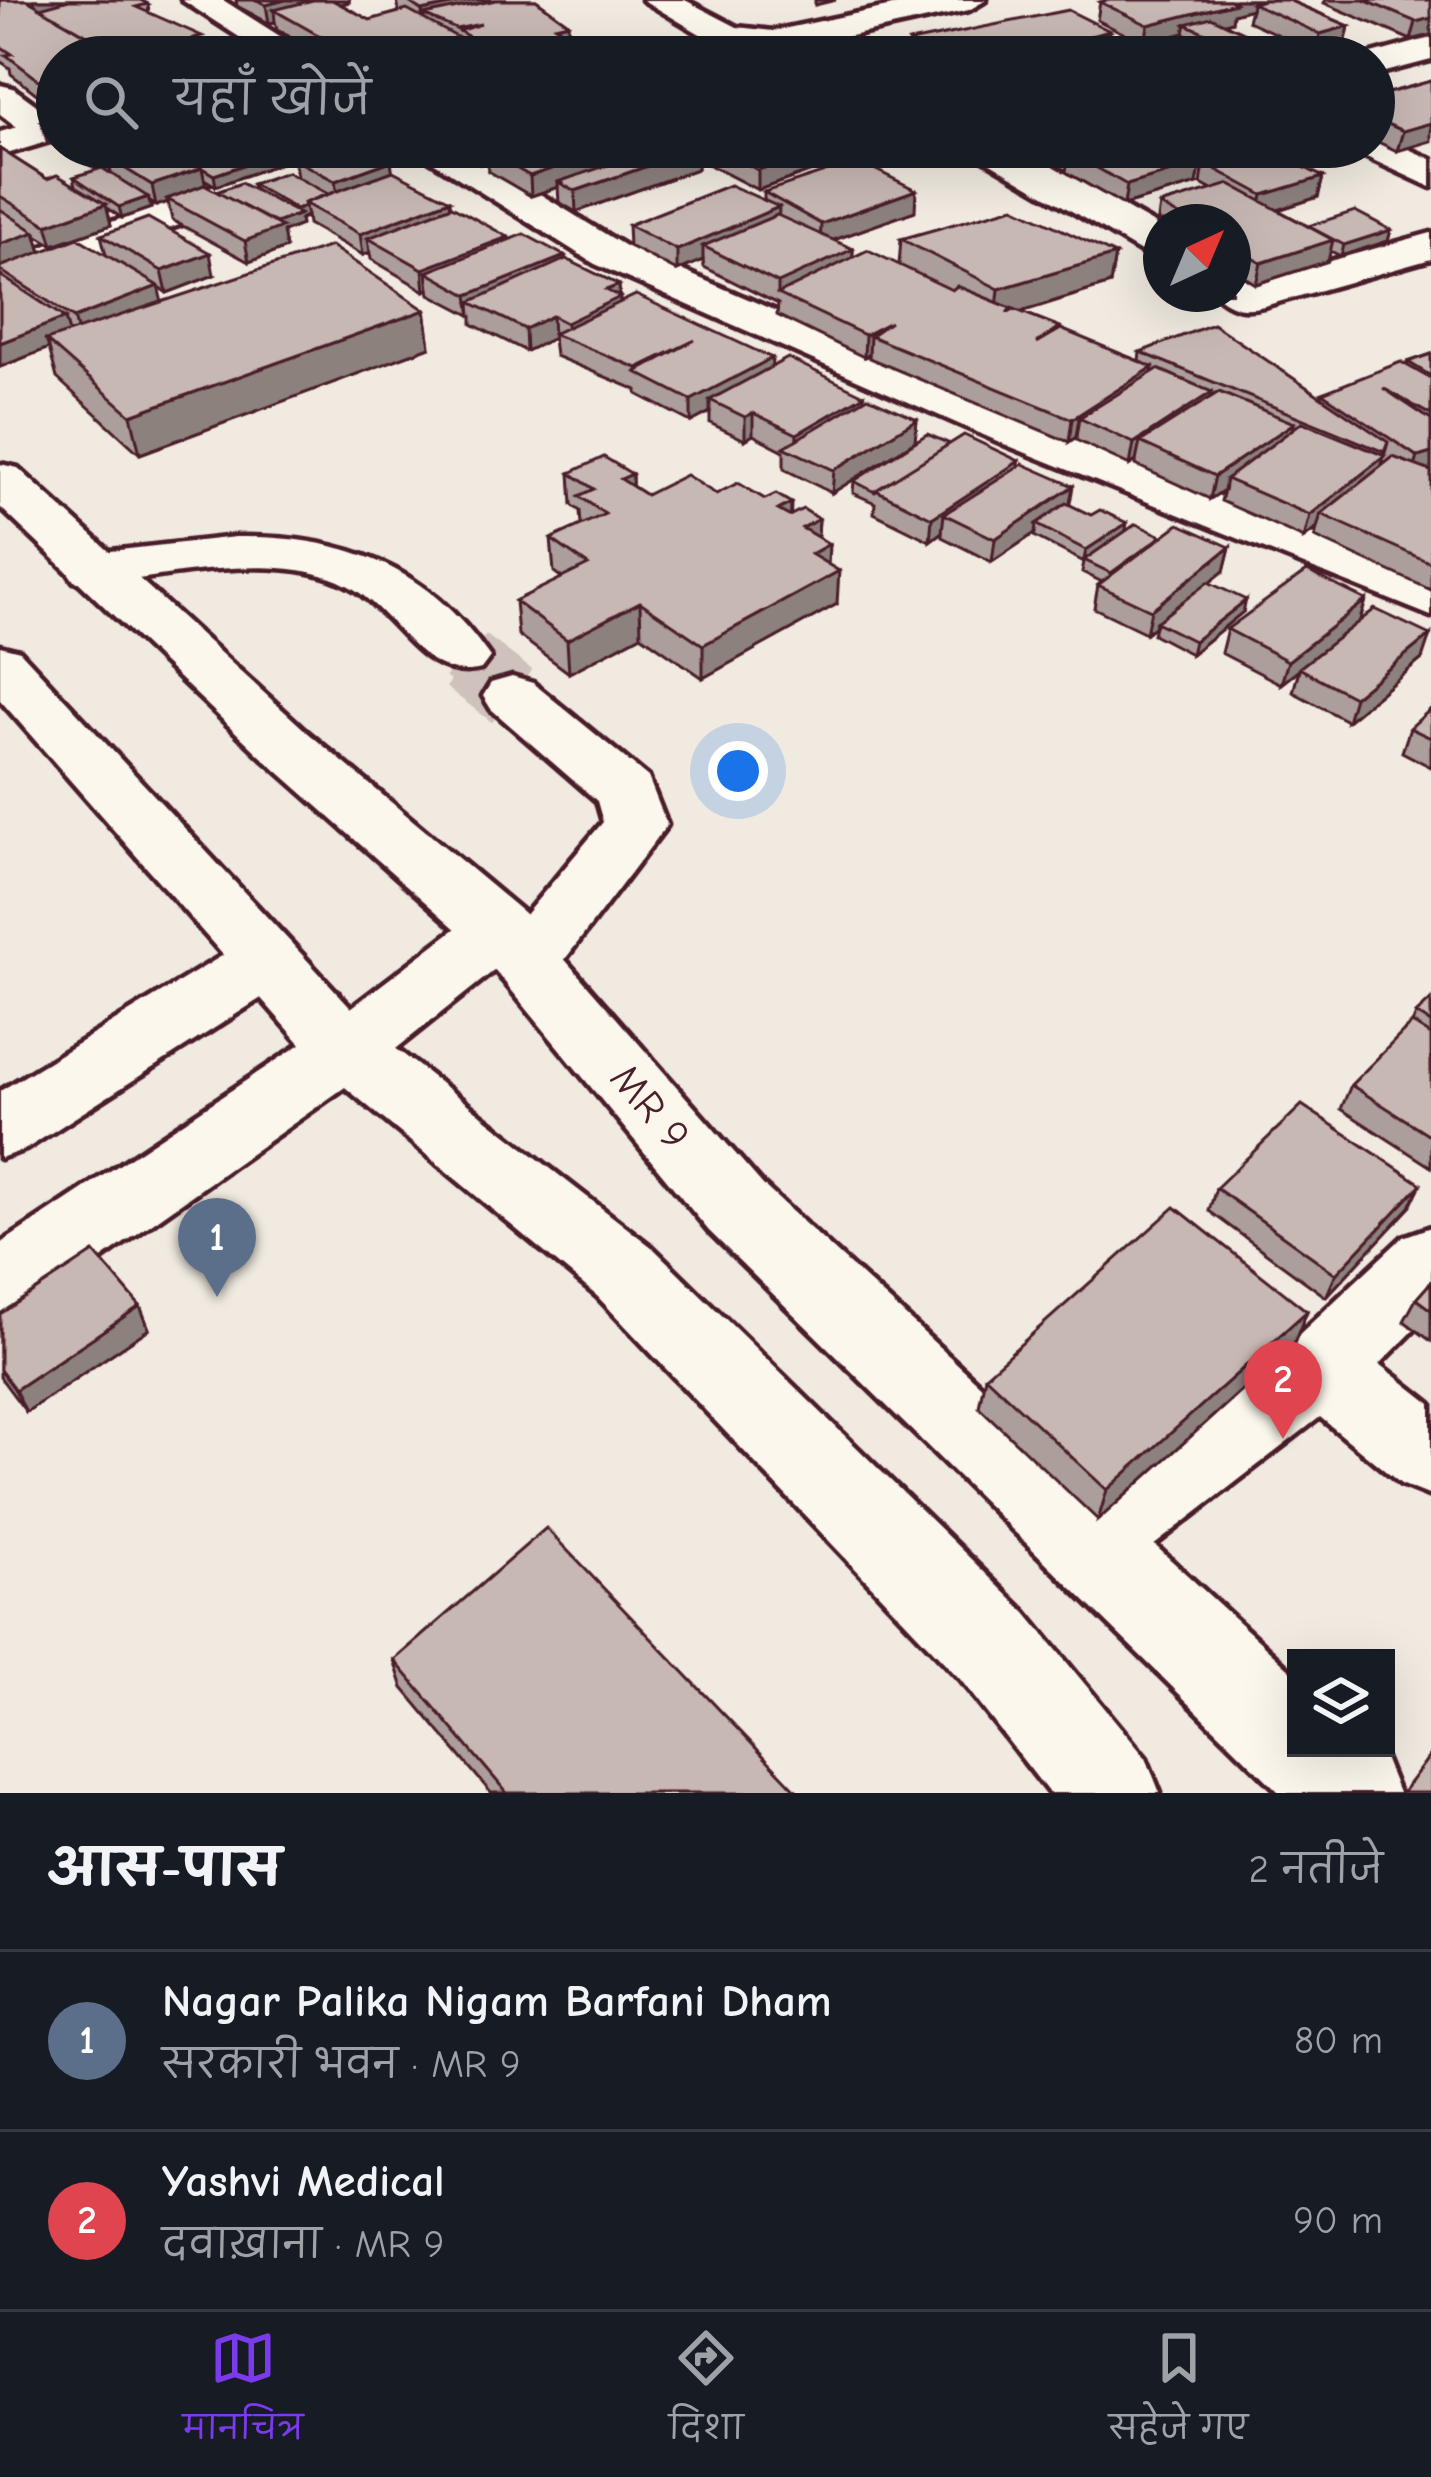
<!DOCTYPE html>
<html lang="hi">
<head>
<meta charset="utf-8">
<style>
  :root { --surface:#171b24; --page:#242831; --text:#f1f3f6; --muted:#9ea1a6; --line:#363941; --accent:#7c3aed }
  body { margin:0; font-family:"Comic Neue","Playpen Sans Deva",sans-serif; background:var(--page); color:var(--text) }
  .controls { position:absolute; right:36px; bottom:36px; display:grid; overflow:hidden; border-radius:0px; box-shadow:0 12px 48px #0002 }
  .controls button { width:108px; height:108px; display:grid; place-items:center; padding:0; border:0; border-bottom:3px solid var(--line); background:var(--surface); color:var(--text); font:60px sans-serif }
  .compass { position:absolute; left:1143px; top:204px; width:108px; height:108px; border-radius:50%; background:var(--surface); box-shadow:0 12px 48px #0002; rotate:44deg }
  .you { position:absolute; left:738px; top:771px; width:42px; height:42px; margin:-30px; border:9px solid #fff; border-radius:50%; background:#1a73e8; box-shadow:0 0 0 18px #1a73e833 }
  .badge { display:grid; place-items:center; width:78px; height:78px; border-radius:50%; background:var(--accent); color:#fff; font-size:39px; font-weight:700 }
  .pin { position:absolute; translate:-50% -99px; filter:drop-shadow(0 3px 6px #0008) }
  .pin::after { content:''; position:absolute; top:63px; width:42px; height:36px; background:inherit; clip-path:polygon(0 0,100% 0,50% 100%) }
  .list { margin:0; padding:0; list-style:none }
  h2 { display:flex; justify-content:space-between; align-items:center; height:156px; margin:0; padding:0 48px; font-size:51px }
  h2 small { font-size:39px; font-weight:400; color:var(--muted) }
  .list li { display:grid; grid-template-columns:78px 1fr auto; gap:36px; align-items:center; box-sizing:border-box; height:180px; padding:0 48px; border-top:3px solid var(--line) }
  .list b { display:block; font-size:45px; white-space:nowrap }
  .list p { margin:0; font-size:39px; white-space:nowrap; color:var(--muted) }
  .list em { font-size:39px; font-style:normal; color:var(--muted) }
  .icon { flex:none; width:66px; height:66px; fill:none; stroke:currentColor; stroke-width:2; stroke-linecap:round; stroke-linejoin:round }
  .map { position:relative; flex:none; width:1431px; height:1793px; overflow:hidden }
  .search { position:absolute; background:var(--surface); box-shadow:0 12px 48px #0002; left:36px; right:36px; top:36px; height:132px; display:flex; align-items:center; gap:30px; box-sizing:border-box; padding:0 42px; border-radius:66px; color:var(--muted); font-size:45px }
  .sheet { height:516px; background:var(--surface) }
  nav { display:flex; justify-content:space-around; align-items:center; box-sizing:border-box; height:168px; border-top:3px solid var(--line); background:var(--surface); font-size:33px; color:var(--muted) }
  nav a { display:grid; justify-items:center; gap:6px }
  nav .on { color:var(--accent) }
  .map>svg:first-child { display:block }
  .lines { fill:none; stroke-linecap:round; stroke-linejoin:round }
  .minor-tunnel-far1 { stroke:#cfc1bc; stroke-width:51; stroke-dasharray:51 26; stroke-linecap:butt }
  .minor-tunnel { stroke:#cfc1bc; stroke-width:66; stroke-dasharray:66 33; stroke-linecap:butt }
  .minor-casing { stroke:#4a1f2b; stroke-width:9 }
  .major-casing { stroke:#4a1f2b; stroke-width:9 }
  .minor { fill:#fbf7ec; fill-rule:evenodd }
  .major { fill:#fbf7ec; fill-rule:evenodd }
  .wall { fill:#ac9e9a; stroke:#4a1f2b; stroke-width:3 }
  .shaded-wall { fill:#8c817d; stroke:#4a1f2b; stroke-width:3 }
  .building { fill:#c8b8b3; stroke:#4a1f2b; stroke-width:3 }
  .labels { text-anchor:middle; dominant-baseline:central; stroke-width:9; stroke-linejoin:round; paint-order:stroke }
  .street-label { font-size:42px; fill:#4a1f2b; stroke:#fbf7ec }
</style>
</head>
<body>
<div class="map">
<svg width="1431" height="1793" viewBox="0 0 1431 1793">
  <rect width="100%" height="100%" fill="#f0eae0"/>
  <filter id="ink" filterUnits="userSpaceOnUse"><feTurbulence type="fractalNoise" baseFrequency=".00833" numOctaves="2"/><feDisplacementMap in="SourceGraphic" scale="24" xChannelSelector="R" yChannelSelector="G"/><feConvolveMatrix kernelMatrix="1 2 1 2 8 2 1 2 1" color-interpolation-filters="sRGB"/></filter>
  <g filter="url(#ink)">
    <g class="lines">
      <polyline class="minor-tunnel-far1" points="461,657 470,664"/>
      <polyline class="minor-tunnel" points="466,661 512,696"/>
      <g class="minor-casing">
        <g id="minor">
          <polygon points="182,0 223,0 313,57 270,57"/>
          <polygon points="643,0 685,0 737,27 773,31 921,0 986,0 969,10 773,53 717,44"/>
          <polygon points="1431,38 1431,60 1374,75 1374,57 1361,57"/>
          <polygon points="0,85 13,88 57,120 57,139 0,156 0,132 17,127 0,114"/>
          <polygon points="1374,134 1431,159 1431,187 1360,154 1355,147 1374,147"/>
          <polygon points="321,147 378,147 372,155 0,290 0,262"/>
          <polygon points="416,147 463,147 625,246 1038,424 1431,580 1431,616 1004,444 595,264 422,155"/>
          <polygon points="971,147 1019,147 1161,228 1161,259 1146,255 977,155"/>
          <path d="M1431,233v26l-167,47c-20,5 -34,2 -49,-12h18v-19l21,7z"/>
          <path d="M235,537c107,-2 192,28 255,120l-9,12c-57,15 -86,-58 -132,-83 -68,-37 -182,-9 -256,-1l-19,-4 -8,-12 8,-12 19,-4z"/>
          <polygon points="512,677 533,683 648,777 667,825 550,979 526,986 502,979 496,969 372,1068 28,1311 0,1321 0,1244 322,1030 476,913 500,906 525,915 603,822 597,801 491,709 483,696 491,683"/>
          <polygon points="267,936 291,943 301,961 291,979 26,1149 0,1158 0,1091 243,943"/>
          <polygon points="1431,1227 1431,1313 1380,1364 1431,1404 1431,1496 1401,1484 1320,1417 1122,1570 1090,1583 1058,1570 1045,1540 1058,1510 1292,1341 1403,1237"/>
        </g>
      </g>
      <g class="major-casing">
        <g id="major">
          <polygon points="0,464 18,468 307,732 524,913 763,1185 1296,1675 1296,1748 1373,1748 1384,1758 1398,1793 1280,1793 709,1231 476,947 265,760 0,507"/>
          <polygon points="0,646 20,651 372,1030 653,1248 1026,1613 1146,1758 1160,1793 1049,1793 960,1679 597,1296 322,1068 0,700"/>
        </g>
      </g>
      <use href="#minor" class="minor"/>
      <use href="#major" class="major"/>
    </g>
    <g class="wall">
      <polygon points="0,0 140,0 148,4 149,13 210,46 260,53 260,57 57,57 57,110 11,74 10,68 0,61"/>
      <polygon points="236,0 349,0 349,2 340,4 370,20 399,12 397,1 395,0 536,0 568,23 568,34 592,49 592,57 326,57 277,29 275,22 269,23 237,6"/>
      <polygon points="1107,0 1288,0 1349,26 1345,45 1316,52 1248,21 1251,9 1233,14 1232,21 1224,23 1257,39 1256,49 1230,55 1184,33 1145,44 1097,20 1100,2"/>
      <polygon points="1325,0 1431,0 1411,40 1324,3"/>
      <polygon points="1110,31 1108,45 1131,57 908,57 910,42"/>
      <polygon points="1431,81 1397,151 1374,140 1374,97"/>
      <polygon points="57,116 57,147 47,141 41,121"/>
      <polygon points="57,147 294,147 290,149 292,159 216,186 204,179 206,186 216,192 253,189 252,184 297,177 294,159 392,171 508,241 565,259 619,285 620,302 772,358 771,367 917,419 915,441 832,493 784,469 784,451 753,435 745,440 710,423 710,412 691,422 637,394 637,390 555,356 553,338 526,351 472,324 472,316 430,294 429,289 425,291 371,259 370,252 363,255 308,224 307,216 300,219 301,225 283,232 286,248 249,262 172,220 168,202 156,206 149,201 151,208 122,218 107,208 111,225 53,245 36,235 41,252 106,255 101,235 214,275 167,293 158,287 161,302 425,310 430,347 140,454 57,378 49,348 0,367 0,149 47,179 76,186 74,177 98,170"/>
      <polygon points="451,147 655,147 655,149 697,149 697,169 576,212 559,202 558,187 531,196 488,171 487,161 480,164"/>
      <polygon points="700,147 846,147 846,159 758,190 700,160"/>
      <polygon points="1069,152 1197,184 1124,205 1066,172"/>
      <polygon points="1204,163 1323,177 1318,197 1278,210 1308,226 1391,230 1388,241 1341,256 1330,251 1328,261 1256,284 1233,270 1233,222 1161,222 1161,229 1157,226 1160,205 1212,190 1201,184"/>
      <polygon points="764,192 915,211 833,240 853,249 853,258 899,265 901,239 1115,255 1110,284 1021,312 1060,327 1059,330 1139,361 1140,352 1321,397 1322,393 1407,366 1408,362 1431,354 1431,590 1315,537 1317,528 1304,538 1221,501 1224,490 1210,499 1136,465 1136,461 1130,465 1076,440 1076,437 1069,442 869,358 869,355 864,357 777,315 778,304 704,267 703,260 677,271 629,246 628,225 764,201"/>
      <polygon points="950,444 1019,461 1019,467 1070,505 1125,532 1230,547 1224,571 1209,583 1243,612 1191,654 1153,634 1155,626 1146,633 1094,608 1098,585 1102,582 1082,572 1084,562 1034,536 1035,533 992,562 942,537 942,532 930,541 874,513 875,503 853,493 854,481"/>
      <polygon points="570,473 632,474 632,486 646,495 716,494 791,515 819,519 818,537 829,544 828,565 837,604 703,678 641,635 569,673 518,635 515,601 562,578 554,572 551,539 581,525 580,511 572,505"/>
      <polygon points="1366,600 1360,621 1422,659 1347,721 1293,692 1299,670 1281,684 1221,653 1227,629"/>
      <polygon points="1431,709 1431,767 1402,752 1410,728"/>
      <polygon points="1431,1000 1431,1167 1341,1109 1351,1085 1412,1024 1416,1014"/>
      <polygon points="1216,1188 1410,1207 1326,1297 1209,1211"/>
      <polygon points="1431,1282 1431,1341 1404,1321 1416,1299"/>
      <polygon points="140,1306 149,1329 26,1412 0,1377 0,1314"/>
      <polygon points="1307,1311 1294,1343 1098,1520 979,1407 985,1376"/>
      <polygon points="394,1660 799,1793 491,1793 403,1688"/>
    </g>
    <g class="shaded-wall">
      <polygon points="34,0 105,0 38,18"/>
      <polygon points="285,0 349,0 349,2 288,18 274,10 275,22 269,23 266,5"/>
      <polygon points="474,0 507,0 424,15 424,29 422,11"/>
      <polygon points="815,0 836,0 815,5"/>
      <polygon points="1236,0 1287,0 1252,3 1251,9 1233,14 1232,21 1199,30 1186,24 1184,33 1145,44 1148,25 1235,3"/>
      <polygon points="1431,18 1431,35 1411,40 1416,22"/>
      <polygon points="568,23 569,41 555,26"/>
      <polygon points="1349,26 1345,45 1316,52 1320,34"/>
      <polygon points="1110,31 1107,50 1090,36"/>
      <polygon points="1257,39 1256,49 1230,55 1232,45"/>
      <polygon points="592,49 592,57 558,57"/>
      <polygon points="1431,123 1431,141 1397,151 1403,131"/>
      <polygon points="125,147 143,147 108,158 111,173 107,175 103,154"/>
      <polygon points="479,147 531,147 486,151 487,161 480,164"/>
      <polygon points="615,147 655,147 655,154 558,182 558,187 531,196 530,176"/>
      <polygon points="824,147 846,147 846,159 758,190 758,170"/>
      <polygon points="290,149 292,159 216,186 214,175"/>
      <polygon points="697,149 697,169 576,212 575,191"/>
      <polygon points="391,161 394,181 338,202 335,181"/>
      <polygon points="1201,163 1197,184 1124,205 1127,185"/>
      <polygon points="202,168 206,188 167,199 168,202 156,206 152,185"/>
      <polygon points="1323,177 1318,197 1259,216 1263,195"/>
      <polygon points="916,190 915,211 820,245 821,224"/>
      <polygon points="148,197 151,208 122,218 119,207"/>
      <polygon points="450,200 452,221 368,238 370,252 363,255 360,234"/>
      <polygon points="106,204 111,225 53,245 47,225"/>
      <polygon points="305,206 307,216 300,219 301,225 283,232 286,248 249,262 245,241 270,225 297,215 296,209"/>
      <polygon points="779,207 778,228 703,246 703,260 677,271 677,250"/>
      <polygon points="1391,230 1388,241 1341,256 1344,245"/>
      <polygon points="35,232 41,253 0,267 0,244"/>
      <polygon points="508,237 509,258 427,272 429,289 425,291 423,269"/>
      <polygon points="1333,240 1328,261 1256,284 1261,263"/>
      <polygon points="853,249 852,271 778,294 778,283"/>
      <polygon points="210,253 214,275 167,293 162,271"/>
      <polygon points="1115,255 1110,284 996,319 999,289"/>
      <polygon points="565,256 566,277 470,302 471,317 468,295"/>
      <polygon points="619,285 621,319 567,340 566,323 606,290"/>
      <polygon points="158,286 163,307 80,340 74,318"/>
      <polygon points="425,310 430,347 140,454 131,415"/>
      <polygon points="552,316 553,338 526,351 525,329"/>
      <polygon points="65,318 71,340 46,340 49,348 0,367 0,343"/>
      <polygon points="890,322 870,336 869,355 864,357 865,335"/>
      <polygon points="772,358 771,380 710,400 710,412 691,422 691,400"/>
      <polygon points="1153,367 1149,389 1079,418 1076,437 1069,442 1072,419"/>
      <polygon points="1212,392 1208,414 1140,442 1136,461 1130,465 1134,443"/>
      <polygon points="864,395 863,418 796,452 797,434"/>
      <polygon points="753,413 753,435 745,440 745,417"/>
      <polygon points="917,419 915,441 832,493 834,470"/>
      <polygon points="1294,423 1288,446 1226,479 1224,490 1210,499 1215,476"/>
      <polygon points="1388,442 1378,479 1321,514 1317,528 1304,538 1310,515 1381,459"/>
      <polygon points="1431,453 1431,473 1411,480 1418,457"/>
      <polygon points="1019,461 1016,483 944,514 942,532 930,541 932,518"/>
      <polygon points="632,474 633,506 621,479"/>
      <polygon points="1073,486 1069,509 1036,524 1035,533 992,562 995,539"/>
      <polygon points="791,503 790,536 778,510"/>
      <polygon points="819,519 817,551 829,544 827,577 809,587 802,528"/>
      <polygon points="1127,523 1125,535 1084,560 1086,550"/>
      <polygon points="1230,547 1224,571 1158,623 1156,622 1155,626 1146,633 1151,610"/>
      <polygon points="839,571 837,604 703,678 703,645"/>
      <polygon points="1246,600 1243,612 1191,654 1194,641"/>
      <polygon points="1366,600 1359,623 1281,684 1288,661"/>
      <polygon points="640,602 641,635 569,673 567,640"/>
      <polygon points="1430,635 1422,659 1347,721 1354,697"/>
      <polygon points="1421,1184 1410,1207 1326,1297 1336,1274"/>
      <polygon points="140,1306 149,1329 26,1412 15,1390"/>
      <polygon points="1307,1311 1294,1343 1098,1520 1107,1490"/>
    </g>
    <g class="building">
      <polygon points="0,0 27,0 124,57 57,57 57,94 6,55 12,54 0,46"/>
      <polygon points="69,0 140,0 148,4 136,7 202,36 194,38 210,46 173,57 140,57 136,55 126,57 40,8"/>
      <polygon points="257,0 285,0 266,5"/>
      <polygon points="313,0 332,0 370,20 407,10 494,57 357,57 274,10"/>
      <polygon points="406,0 474,0 422,11"/>
      <polygon points="496,0 536,0 568,23 555,26 592,49 558,57 503,57 459,31 481,24 456,29 424,15"/>
      <polygon points="1107,0 1229,0 1235,3 1148,25 1100,2"/>
      <polygon points="1264,0 1288,0 1349,26 1320,34 1252,3"/>
      <polygon points="1364,0 1431,0 1431,18 1416,22"/>
      <polygon points="1068,10 1110,31 1090,36 1131,57 1024,57 1015,52 997,57 937,57 910,42"/>
      <polygon points="1211,17 1257,39 1232,45 1186,24"/>
      <polygon points="233,39 260,53 246,57 173,57"/>
      <polygon points="1431,81 1431,123 1403,131 1374,118 1374,97"/>
      <polygon points="57,116 57,130 41,121"/>
      <polygon points="89,147 125,147 103,154"/>
      <polygon points="142,147 166,147 202,168 152,185 108,158"/>
      <polygon points="172,147 286,147 290,149 214,175 168,148"/>
      <polygon points="330,147 364,147 391,161 335,181 294,159"/>
      <polygon points="497,147 615,147 530,176 486,151"/>
      <polygon points="660,147 693,147 697,149 575,191 558,182"/>
      <polygon points="714,147 824,147 758,170"/>
      <polygon points="1086,147 1170,147 1201,163 1127,185 1069,152"/>
      <polygon points="1260,147 1264,147 1323,177 1263,195 1204,163"/>
      <polygon points="0,149 47,179 57,175 106,204 47,225 0,196"/>
      <polygon points="858,161 916,190 821,224 764,192"/>
      <polygon points="102,168 148,197 119,207 74,177"/>
      <polygon points="393,171 450,200 360,234 304,203"/>
      <polygon points="287,172 328,194 304,203 305,206 296,209 252,184"/>
      <polygon points="241,183 300,214 276,223 216,192"/>
      <polygon points="1230,184 1333,240 1261,263 1233,247 1233,222 1190,222 1160,205"/>
      <polygon points="204,185 282,227 245,241 167,199"/>
      <polygon points="730,185 779,207 677,250 628,225"/>
      <polygon points="452,206 508,237 423,269 368,238"/>
      <polygon points="1014,207 1115,255 999,289 901,239"/>
      <polygon points="0,209 35,232 0,244"/>
      <polygon points="1355,211 1391,230 1344,245 1308,226"/>
      <polygon points="777,215 853,249 778,283 703,246"/>
      <polygon points="148,218 210,253 162,271 101,235"/>
      <polygon points="524,234 565,256 468,295 427,272"/>
      <polygon points="78,238 158,286 74,318 0,270 0,267"/>
      <polygon points="331,246 425,310 131,415 46,340"/>
      <polygon points="868,250 952,290 957,286 1011,308 1007,313 1014,309 1060,327 1037,343 1061,329 1153,367 1072,419 870,336 890,322 865,335 778,294"/>
      <polygon points="566,259 619,285 606,290 620,297 566,323 552,316 525,329 470,302"/>
      <polygon points="0,275 65,318 0,343"/>
      <polygon points="636,295 772,358 691,400 636,372 695,340 637,368 553,334"/>
      <polygon points="1213,324 1388,442 1384,452 1140,352"/>
      <polygon points="1431,354 1431,376 1408,362"/>
      <polygon points="788,358 864,395 797,434 753,413 745,417 710,400"/>
      <polygon points="1401,362 1431,379 1431,415 1383,388 1431,420 1431,453 1418,457 1322,393"/>
      <polygon points="1158,369 1212,392 1134,443 1079,418"/>
      <polygon points="1219,392 1294,423 1215,476 1140,442"/>
      <polygon points="868,397 917,419 834,470 784,447"/>
      <polygon points="1302,422 1385,456 1310,515 1226,479"/>
      <polygon points="927,434 950,444 875,492 854,481"/>
      <polygon points="964,435 1019,461 932,518 876,490"/>
      <polygon points="604,457 632,474 621,479 646,495 686,475 716,494 738,483 765,499 776,494 791,503 778,510 789,516 803,509 819,519 802,528 829,544 811,554 839,571 703,645 640,602 567,640 515,601 588,565 551,539 605,514 579,496 594,489 570,473"/>
      <polygon points="1393,457 1431,471 1431,563 1321,514"/>
      <polygon points="1023,464 1073,486 995,539 944,514"/>
      <polygon points="1066,503 1091,515 1100,510 1127,523 1086,550 1036,524"/>
      <polygon points="1136,524 1162,536 1111,573 1084,560"/>
      <polygon points="1179,524 1230,547 1151,610 1098,585"/>
      <polygon points="1307,571 1366,600 1288,661 1227,629"/>
      <polygon points="1208,582 1246,600 1194,641 1156,622"/>
      <polygon points="1375,609 1430,635 1354,697 1299,668"/>
      <polygon points="1431,709 1431,738 1410,728"/>
      <polygon points="1431,1000 1431,1023 1416,1014"/>
      <polygon points="1412,1023 1431,1035 1431,1136 1351,1085"/>
      <polygon points="1302,1105 1421,1184 1336,1274 1216,1188"/>
      <polygon points="1175,1207 1307,1311 1107,1490 985,1376"/>
      <polygon points="94,1252 140,1306 15,1390 0,1370 0,1314"/>
      <polygon points="1431,1282 1431,1310 1416,1299"/>
      <polygon points="546,1528 799,1793 507,1793 394,1660"/>
      <polygon points="1431,1754 1431,1793 1402,1793"/>
    </g>
  </g>
  <g class="labels">
    <g class="street-label">
      <text transform="translate(650 1107) rotate(50)">MR 9</text>
    </g>
  </g>
</svg>
<div class="controls">
<button><svg class="icon" aria-label="layers" viewBox="0 0 24 24"><path d="M12 4l9 5-9 5-9-5zM3 14l9 5 9-5"/></svg></button>
</div>
<svg class="compass" viewBox="-18 -18 36 36"><path d="M0-13l5 13h-10z" fill="#e53935"/><path d="M0 13l5-13h-10z" fill="#9ea1a6"/></svg>
<div class="you"></div>
<div class="pin badge" style="left:217px;top:1297px;background:#5c6f8a">1</div>
<div class="pin badge" style="left:1283px;top:1439px;background:#e0444e">2</div>
<div class="search"><svg class="icon" aria-label="search" viewBox="0 0 24 24"><circle cx="10" cy="10" r="6"/><path d="M15 15l6 6"/></svg>यहाँ खोजें</div>
</div>
<section class="sheet">
<h2>आस-पास<small>2 नतीजे</small></h2>
<ul class="list">
<li><span class="badge" style="background:#5c6f8a">1</span><div><b>Nagar Palika Nigam Barfani Dham</b><p>सरकारी भवन · MR 9</p></div><em>80 m</em></li>
<li><span class="badge" style="background:#e0444e">2</span><div><b>Yashvi Medical</b><p>दवाख़ाना · MR 9</p></div><em>90 m</em></li>
</ul>
</section>
<nav>
<a class="on"><svg class="icon" aria-label="map" viewBox="0 0 24 24"><path d="M3 6l6-2 6 2 6-2v14l-6 2-6-2-6 2zM9 4v14M15 6v14"/></svg>मानचित्र</a>
<a><svg class="icon" aria-label="directions" viewBox="0 0 24 24"><path d="M12 3l9 9-9 9-9-9zM9 14v-3h6M13 9l2 2-2 2"/></svg>दिशा</a>
<a><svg class="icon" aria-label="saved" viewBox="0 0 24 24"><path d="M7 4h10v16l-5-4-5 4z"/></svg>सहेजे गए</a>
</nav>
</body>
</html>
